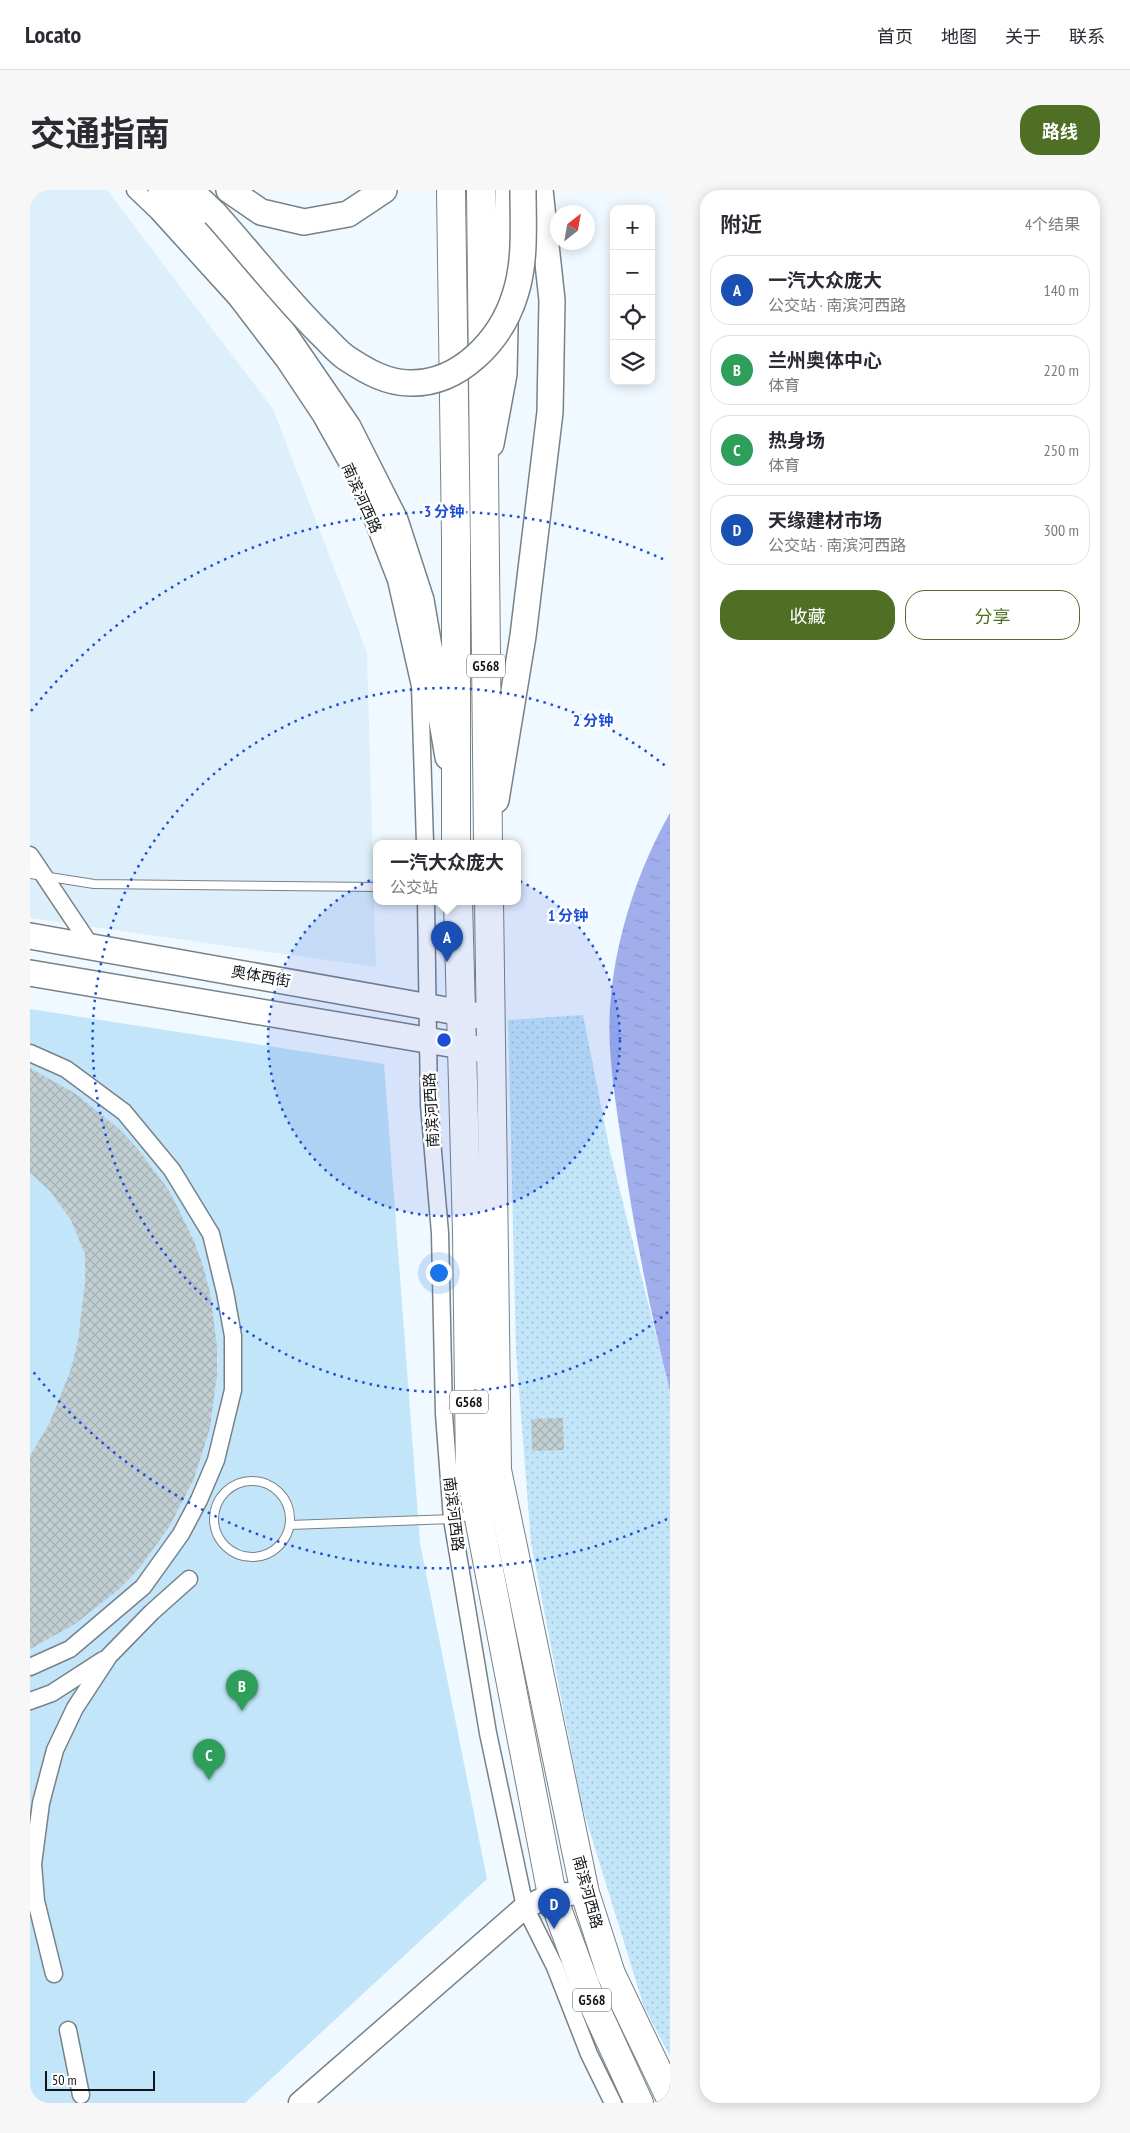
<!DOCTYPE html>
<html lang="zh">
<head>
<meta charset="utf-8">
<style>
  :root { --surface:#fff; --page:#f7f7f7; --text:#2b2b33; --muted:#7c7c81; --line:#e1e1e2; --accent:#4f6f25 }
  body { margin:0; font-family:"PT Sans Narrow","Noto Sans SC",sans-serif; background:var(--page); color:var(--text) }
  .controls { position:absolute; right:15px; top:15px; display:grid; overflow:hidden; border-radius:10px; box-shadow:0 2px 12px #0003 }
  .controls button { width:45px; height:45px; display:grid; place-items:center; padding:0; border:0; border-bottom:1px solid var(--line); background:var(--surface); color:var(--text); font:25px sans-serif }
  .compass { position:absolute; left:520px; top:15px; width:45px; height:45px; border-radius:50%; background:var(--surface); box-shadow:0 2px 12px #0003; rotate:31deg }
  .scale { position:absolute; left:15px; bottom:12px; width:110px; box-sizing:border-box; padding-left:5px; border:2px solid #111518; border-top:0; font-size:14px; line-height:18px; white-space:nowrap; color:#111518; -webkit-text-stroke:4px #fff; paint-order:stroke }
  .you { position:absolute; left:408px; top:1082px; width:18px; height:18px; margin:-12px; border:4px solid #fff; border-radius:50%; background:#1a73e8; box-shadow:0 0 0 8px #1a73e833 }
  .badge { display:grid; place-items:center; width:32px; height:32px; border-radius:50%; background:var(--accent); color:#fff; font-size:16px; font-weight:700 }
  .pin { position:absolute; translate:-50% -41px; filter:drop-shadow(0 1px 2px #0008) }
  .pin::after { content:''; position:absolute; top:26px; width:18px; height:15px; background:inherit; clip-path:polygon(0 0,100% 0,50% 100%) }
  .popup { position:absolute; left:343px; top:650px; width:148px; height:65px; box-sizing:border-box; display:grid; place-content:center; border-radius:10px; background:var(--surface); filter:drop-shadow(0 1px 4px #0005); font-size:16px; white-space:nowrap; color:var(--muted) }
  .popup b { font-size:19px; color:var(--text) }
  .popup::after { content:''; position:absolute; left:50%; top:100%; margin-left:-10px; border:10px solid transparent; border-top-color:var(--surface) }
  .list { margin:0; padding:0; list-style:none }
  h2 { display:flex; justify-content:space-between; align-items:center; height:65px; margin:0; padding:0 20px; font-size:21px }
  h2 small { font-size:16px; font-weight:400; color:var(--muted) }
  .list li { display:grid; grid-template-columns:32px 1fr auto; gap:15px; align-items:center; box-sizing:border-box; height:70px; margin:0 10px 10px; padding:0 10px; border:1px solid var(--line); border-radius:20px }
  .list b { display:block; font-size:19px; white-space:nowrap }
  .list p { margin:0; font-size:16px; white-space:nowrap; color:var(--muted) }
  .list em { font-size:16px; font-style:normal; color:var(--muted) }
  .actions { display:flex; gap:10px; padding:15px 20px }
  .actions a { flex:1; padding:11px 0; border:1px solid var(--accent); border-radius:20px; text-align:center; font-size:18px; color:var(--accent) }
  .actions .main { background:var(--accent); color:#fff }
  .icon { flex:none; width:28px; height:28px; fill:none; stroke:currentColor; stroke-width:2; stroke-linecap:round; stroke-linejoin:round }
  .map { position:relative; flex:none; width:640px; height:1913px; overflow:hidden; border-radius:20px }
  header { display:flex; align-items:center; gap:30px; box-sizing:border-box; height:70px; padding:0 25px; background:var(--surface); border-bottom:1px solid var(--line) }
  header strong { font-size:24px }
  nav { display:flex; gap:28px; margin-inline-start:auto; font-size:18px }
  .intro { display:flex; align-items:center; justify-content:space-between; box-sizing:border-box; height:120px; padding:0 30px }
  h1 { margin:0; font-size:35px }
  .button { padding:12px 22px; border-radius:20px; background:var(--accent); color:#fff; font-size:18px; font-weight:700 }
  main { display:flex; gap:30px; padding:0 30px }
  aside { flex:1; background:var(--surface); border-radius:20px; box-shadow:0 2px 12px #0003 }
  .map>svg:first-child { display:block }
  .built { fill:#dceffa }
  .park { fill:url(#park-dots) }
  .garden { fill:#c2e5f9 }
  .water { fill:url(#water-ripples) }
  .building { fill:url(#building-cross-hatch) }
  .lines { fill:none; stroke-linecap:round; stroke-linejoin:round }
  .lane-casing { stroke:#778288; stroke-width:10 }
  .street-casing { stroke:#778288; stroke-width:19 }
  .secondary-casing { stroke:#778288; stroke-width:25 }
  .primary-casing { stroke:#778288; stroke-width:28 }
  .highway-casing { stroke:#778288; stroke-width:30 }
  .lane { stroke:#fff; stroke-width:8 }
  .street { stroke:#fff; stroke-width:16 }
  .secondary { stroke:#fff; stroke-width:22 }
  .primary { stroke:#fff; stroke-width:25 }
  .highway { stroke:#fff; stroke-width:28 }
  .primary-bridge-casing { stroke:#778288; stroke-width:28; stroke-linecap:butt }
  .primary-bridge { stroke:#fff; stroke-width:25 }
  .ring { fill:none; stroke:#1d4ed8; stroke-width:2.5; stroke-dasharray:2.5 5 }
  .labels { text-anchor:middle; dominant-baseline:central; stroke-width:5; stroke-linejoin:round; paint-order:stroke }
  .shield { fill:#fff; stroke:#585b5d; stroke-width:1 }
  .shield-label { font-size:14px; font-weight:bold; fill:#111518 }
  .street-label { font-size:15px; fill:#111518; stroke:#fff }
  .centre { fill:#1d4ed8; stroke:#fff; stroke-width:2.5 }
  .ring-label { font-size:15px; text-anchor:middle; font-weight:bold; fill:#1d4ed8; stroke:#fff; stroke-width:5; stroke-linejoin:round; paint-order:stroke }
</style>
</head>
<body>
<header>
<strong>Locato</strong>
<nav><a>首页</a><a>地图</a><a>关于</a><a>联系</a></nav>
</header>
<div class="intro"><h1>交通指南</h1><a class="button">路线</a></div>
<main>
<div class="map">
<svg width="640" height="1913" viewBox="0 0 640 1913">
  <defs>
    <pattern id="park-dots" width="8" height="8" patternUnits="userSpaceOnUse" patternTransform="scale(1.25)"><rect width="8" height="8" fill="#c2e5f9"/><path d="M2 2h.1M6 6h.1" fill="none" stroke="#a6c4d5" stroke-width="1.8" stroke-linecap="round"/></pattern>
    <pattern id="water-ripples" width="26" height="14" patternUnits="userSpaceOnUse" patternTransform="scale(1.25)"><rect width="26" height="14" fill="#a0afec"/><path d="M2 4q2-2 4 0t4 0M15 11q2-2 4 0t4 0" fill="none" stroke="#8996ca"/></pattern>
    <pattern id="building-cross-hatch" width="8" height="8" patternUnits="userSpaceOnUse" patternTransform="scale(1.25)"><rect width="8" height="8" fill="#c1cfd2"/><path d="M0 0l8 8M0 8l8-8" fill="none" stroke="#a5b1b4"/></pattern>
  </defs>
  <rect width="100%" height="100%" fill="#f0f9ff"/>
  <polygon class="built" points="0,0 77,0 243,219 337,463 346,777 0,728"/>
  <polygon class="park" points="553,825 580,961 640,1201 640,1866 614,1817 552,1616 501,1353 486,1161 478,830"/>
  <polygon class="garden" points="0,819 354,874 390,1353 457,1689 215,1913 0,1913"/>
  <path class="water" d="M640,623v578c-21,-83 -37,-167 -49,-252 -7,-48 -15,-95 -10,-143 6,-63 28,-129 59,-183z"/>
  <g class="building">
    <polygon points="0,878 46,904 89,939 107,958 140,1002 164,1051 173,1076 180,1103 187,1157 187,1184 180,1238 164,1289 139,1337 107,1381 88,1400 45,1434 0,1459 0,1266 20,1232 41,1179 48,1151 55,1093 55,1064 41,1030 20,1001 0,983"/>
    <polygon points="533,1228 534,1260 502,1261 501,1229"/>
  </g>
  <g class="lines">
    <g class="lane-casing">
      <g id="lane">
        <polyline points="0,684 64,694 347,697"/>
        <circle cx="222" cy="1329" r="38"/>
        <polyline points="260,1335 422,1329 443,1325"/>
      </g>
    </g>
    <g class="street-casing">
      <g id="street">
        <polyline points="105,0 128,22 206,108 255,172 291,226 328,292 366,390 390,496 395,653"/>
        <polyline points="0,665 61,756"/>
        <polyline points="396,711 399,915 410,1043 414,1224 422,1329 458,1543 495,1717 525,1777 559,1864 583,1913"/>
        <polyline points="0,863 36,879 94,922 142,980 181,1044 195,1102 203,1146 203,1200 186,1270 169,1310 151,1344 113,1397 40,1459 0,1477"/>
        <polyline points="0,1511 22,1503 73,1470"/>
        <polyline points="24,1784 6,1711 3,1674 11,1613 25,1560 45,1518 79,1466 122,1422 159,1389"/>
        <polyline points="38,1840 51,1905"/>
      </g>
    </g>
    <g class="secondary-casing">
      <polyline id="secondary" points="270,1913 495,1717 522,1705 555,1703"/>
    </g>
    <g class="primary-casing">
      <g id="primary">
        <polyline points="131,0 222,97 318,237 365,330 391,410 418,567"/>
        <polyline points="160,0 185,24"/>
        <polyline points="199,0 231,22 274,32 318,24 354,0"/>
        <polyline points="461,254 474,184 478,0"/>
        <polyline points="466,610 493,446 520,222 522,110 510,0"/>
        <polyline points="0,746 461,828"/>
        <polyline points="0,783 461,861"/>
      </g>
    </g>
    <g class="highway-casing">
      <g id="highway">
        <polyline points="421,0 426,348 426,653"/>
        <polyline points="451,0 458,653"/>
        <polyline points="428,711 437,1042 440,1282 522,1705 557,1800 609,1913"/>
        <polyline points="459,711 467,1280 555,1703 581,1784 640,1907"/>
      </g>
    </g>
    <use href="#lane" class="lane"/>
    <use href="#street" class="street"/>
    <use href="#secondary" class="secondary"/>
    <use href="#primary" class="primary"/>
    <use href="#highway" class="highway"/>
    <g class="primary-bridge-casing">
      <path id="primary-bridge" d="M185,24c35,39 68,82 105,119 9,8 17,19 28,26 18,12 39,24 62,24 50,1 91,-43 105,-88 11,-33 8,-71 8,-105"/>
    </g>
    <use href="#primary-bridge" class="primary-bridge"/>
  </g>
  <circle cx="414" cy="850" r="176" fill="#1d4ed8" fill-opacity=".12"/>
  <g class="ring">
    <circle cx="414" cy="850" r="176"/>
    <path d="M638 1122A352 352 0 1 1 638 578"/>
    <path d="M637 1329A528 528 0 0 1 1 1179M1 521A528 528 0 0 1 637 371"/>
  </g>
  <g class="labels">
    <g class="shield">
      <rect x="437" y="464.5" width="38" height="23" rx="4"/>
      <rect x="420" y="1200.5" width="38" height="23" rx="4"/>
      <rect x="543" y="1798.5" width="38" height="23" rx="4"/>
    </g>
    <g class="shield-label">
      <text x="456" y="476">G568</text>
      <text x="439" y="1212">G568</text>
      <text x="562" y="1810">G568</text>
    </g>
    <g class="street-label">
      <text transform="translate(332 308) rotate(66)">南滨河西路</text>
      <text transform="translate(231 786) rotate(10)">奥体西街</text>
      <text transform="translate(401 920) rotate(-93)">南滨河西路</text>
      <text transform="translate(424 1324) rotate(83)">南滨河西路</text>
      <text transform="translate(558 1702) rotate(75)">南滨河西路</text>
    </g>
  </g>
  <circle cx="414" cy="850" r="8" class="centre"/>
  <g class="ring-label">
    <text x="414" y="327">3 分钟</text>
    <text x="563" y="536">2 分钟</text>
    <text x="538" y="731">1 分钟</text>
  </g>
</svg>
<div class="controls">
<button>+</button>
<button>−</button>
<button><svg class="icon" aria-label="locate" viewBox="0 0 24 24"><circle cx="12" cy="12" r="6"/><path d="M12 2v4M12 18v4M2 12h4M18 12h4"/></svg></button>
<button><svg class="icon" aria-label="layers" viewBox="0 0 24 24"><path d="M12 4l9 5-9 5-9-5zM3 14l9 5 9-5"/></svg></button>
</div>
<svg class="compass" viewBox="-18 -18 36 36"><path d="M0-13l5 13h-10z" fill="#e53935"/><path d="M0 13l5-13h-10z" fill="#7c7c81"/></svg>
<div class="scale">50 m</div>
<div class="you"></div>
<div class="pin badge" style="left:417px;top:772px;background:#1a4fb4">A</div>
<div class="popup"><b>一汽大众庞大</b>公交站</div>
<div class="pin badge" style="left:212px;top:1521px;background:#2e9e5b">B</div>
<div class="pin badge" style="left:179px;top:1590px;background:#2e9e5b">C</div>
<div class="pin badge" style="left:524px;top:1739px;background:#1a4fb4">D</div>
</div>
<aside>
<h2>附近<small>4个结果</small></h2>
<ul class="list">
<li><span class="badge" style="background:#1a4fb4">A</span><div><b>一汽大众庞大</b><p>公交站 · 南滨河西路</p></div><em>140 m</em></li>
<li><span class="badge" style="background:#2e9e5b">B</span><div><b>兰州奥体中心</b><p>体育</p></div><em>220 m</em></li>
<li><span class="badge" style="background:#2e9e5b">C</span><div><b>热身场</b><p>体育</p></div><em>250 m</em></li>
<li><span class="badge" style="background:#1a4fb4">D</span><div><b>天缘建材市场</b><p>公交站 · 南滨河西路</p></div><em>300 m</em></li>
</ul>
<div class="actions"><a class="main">收藏</a><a>分享</a></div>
</aside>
</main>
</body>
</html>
